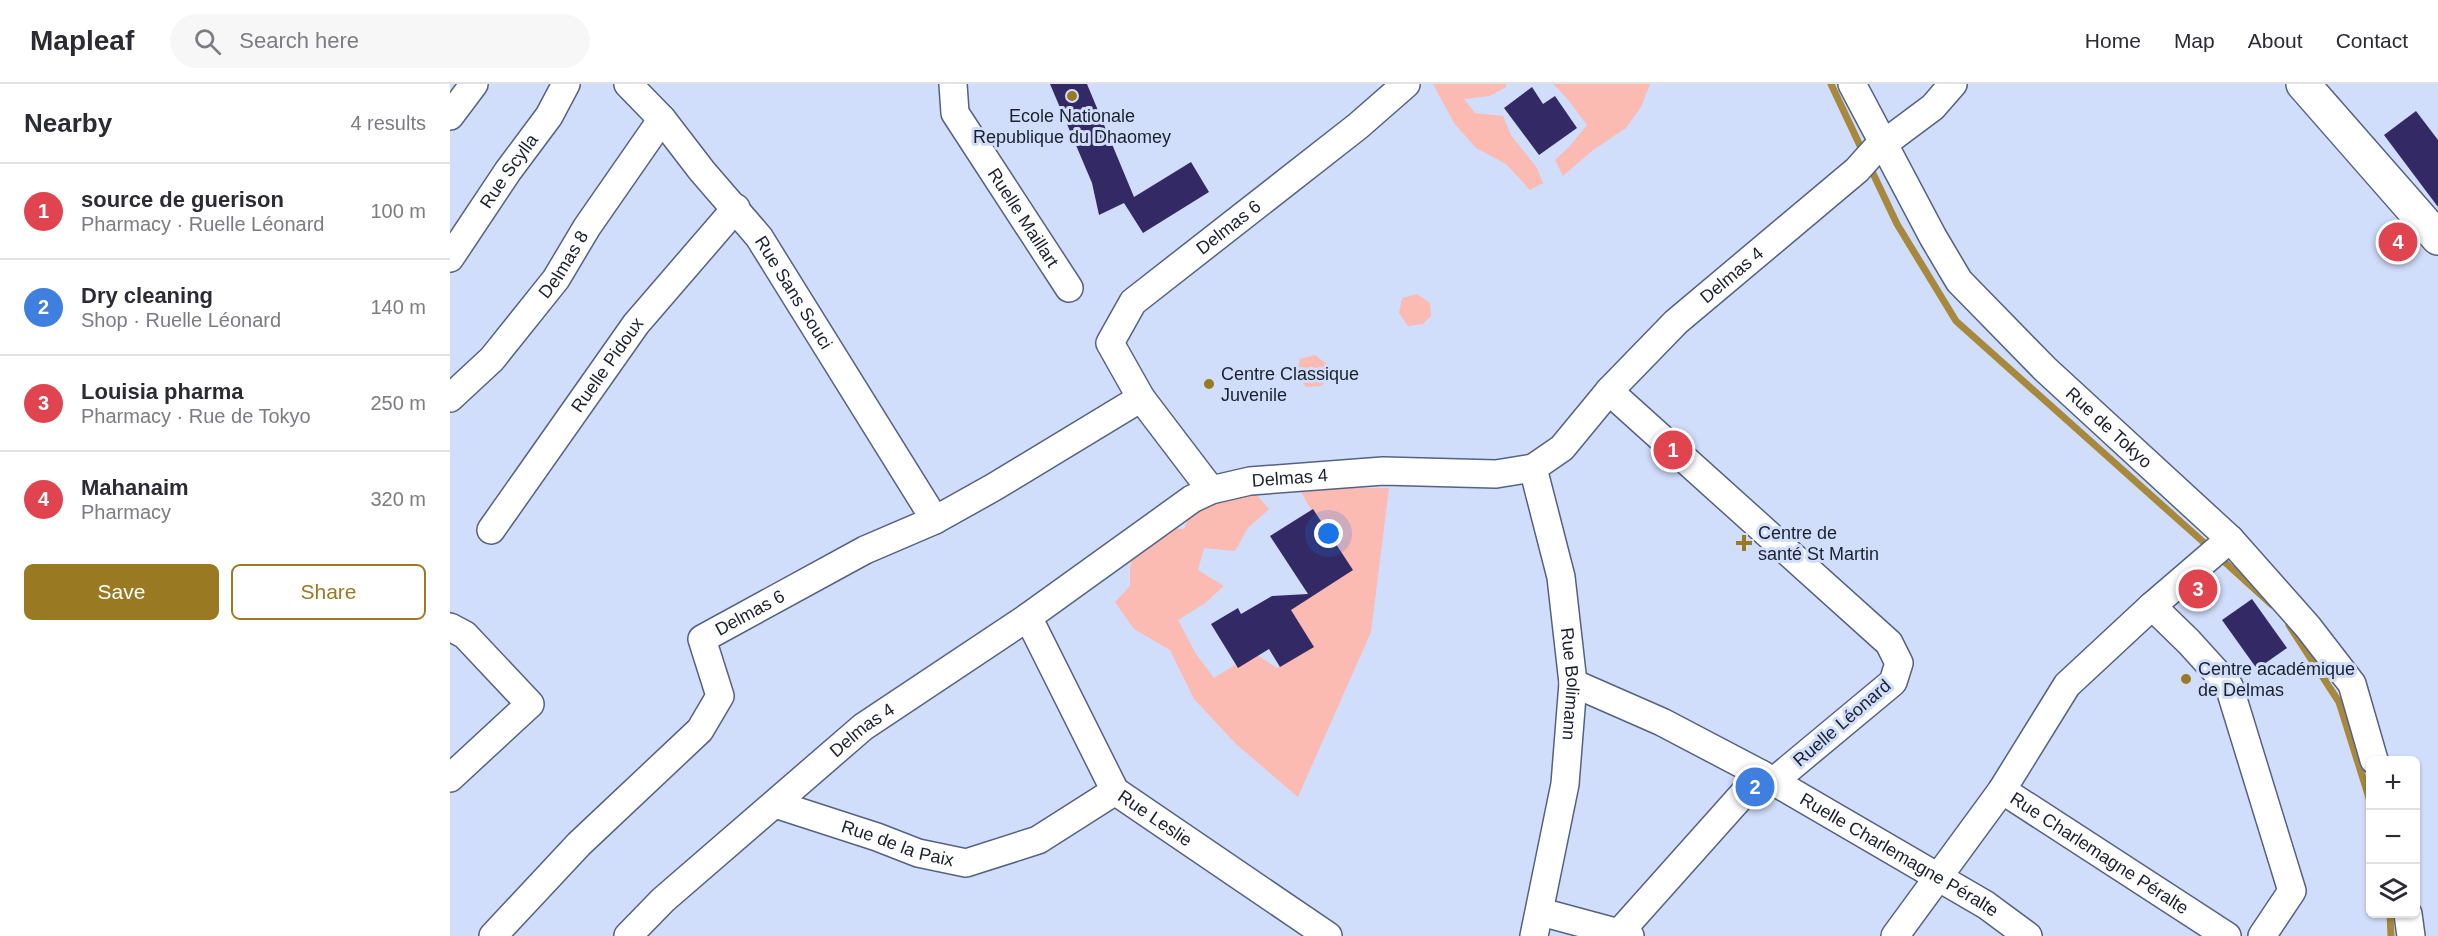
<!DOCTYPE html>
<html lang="en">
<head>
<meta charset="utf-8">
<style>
  :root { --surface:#fff; --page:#f7f7f7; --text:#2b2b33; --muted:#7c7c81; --line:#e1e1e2; --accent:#997922 }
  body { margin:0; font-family:Arial,sans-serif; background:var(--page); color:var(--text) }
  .controls { position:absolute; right:18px; bottom:18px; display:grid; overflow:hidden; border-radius:9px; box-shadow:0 2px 4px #0004 }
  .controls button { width:54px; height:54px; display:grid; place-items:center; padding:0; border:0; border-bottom:2px solid var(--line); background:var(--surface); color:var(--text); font:30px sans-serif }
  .you { position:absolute; left:879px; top:450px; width:21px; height:21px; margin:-15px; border:4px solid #fff; border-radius:50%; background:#1a73e8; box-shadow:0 0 0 9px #1a73e833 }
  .badge { display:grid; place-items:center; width:39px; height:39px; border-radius:50%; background:var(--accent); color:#fff; font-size:20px; font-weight:700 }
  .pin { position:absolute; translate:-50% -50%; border:3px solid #fff; box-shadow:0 2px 6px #0006 }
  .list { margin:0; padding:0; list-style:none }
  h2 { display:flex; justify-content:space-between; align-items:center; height:78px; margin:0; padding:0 24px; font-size:26px }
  h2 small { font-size:20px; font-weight:400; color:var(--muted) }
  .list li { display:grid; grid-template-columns:39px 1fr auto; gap:18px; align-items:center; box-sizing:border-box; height:96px; padding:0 24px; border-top:2px solid var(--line) }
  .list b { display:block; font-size:22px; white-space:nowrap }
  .list p { margin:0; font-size:20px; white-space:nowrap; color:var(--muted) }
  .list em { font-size:20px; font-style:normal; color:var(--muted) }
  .actions { display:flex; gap:12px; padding:18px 24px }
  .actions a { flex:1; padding:14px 0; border:2px solid var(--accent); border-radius:9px; text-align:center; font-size:21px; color:var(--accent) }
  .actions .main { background:var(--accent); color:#fff }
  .icon { flex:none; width:33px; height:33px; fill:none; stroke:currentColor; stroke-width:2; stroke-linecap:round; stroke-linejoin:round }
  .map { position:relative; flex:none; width:1988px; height:852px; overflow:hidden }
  header { display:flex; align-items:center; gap:36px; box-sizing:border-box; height:84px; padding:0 30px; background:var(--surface); border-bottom:2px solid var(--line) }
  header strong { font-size:28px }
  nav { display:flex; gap:33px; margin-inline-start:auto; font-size:21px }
  .search { width:420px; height:54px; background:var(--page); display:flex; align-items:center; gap:15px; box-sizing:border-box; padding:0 21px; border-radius:33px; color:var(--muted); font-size:22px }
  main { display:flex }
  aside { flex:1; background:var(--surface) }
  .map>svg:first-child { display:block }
  .green { fill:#fbbab2 }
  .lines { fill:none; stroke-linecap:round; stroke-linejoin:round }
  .stream { stroke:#a7893d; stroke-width:7 }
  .building { fill:#332a65 }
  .minor-casing { stroke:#546282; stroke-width:30 }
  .tertiary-casing { stroke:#546282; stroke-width:36 }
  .minor { stroke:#fff; stroke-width:27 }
  .tertiary { stroke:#fff; stroke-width:33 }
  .poi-dot { fill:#997922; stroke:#d1defb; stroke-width:2 }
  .labels { text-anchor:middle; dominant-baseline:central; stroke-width:6; stroke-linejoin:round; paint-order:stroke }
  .poi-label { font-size:18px; fill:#1a202d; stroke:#d1defb; text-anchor:start }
  .street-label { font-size:18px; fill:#1a202d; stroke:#d1defb }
</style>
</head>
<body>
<header>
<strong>Mapleaf</strong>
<div class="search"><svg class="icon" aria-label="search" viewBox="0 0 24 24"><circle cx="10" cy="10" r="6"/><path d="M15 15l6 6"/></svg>Search here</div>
<nav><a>Home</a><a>Map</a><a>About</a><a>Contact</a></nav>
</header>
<main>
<aside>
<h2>Nearby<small>4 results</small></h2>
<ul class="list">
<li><span class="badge" style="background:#e0444e">1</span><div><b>source de guerison</b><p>Pharmacy · Ruelle Léonard</p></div><em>100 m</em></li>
<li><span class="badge" style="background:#3f7fe0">2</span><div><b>Dry cleaning</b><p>Shop · Ruelle Léonard</p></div><em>140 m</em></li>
<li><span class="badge" style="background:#e0444e">3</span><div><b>Louisia pharma</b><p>Pharmacy · Rue de Tokyo</p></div><em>250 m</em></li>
<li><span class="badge" style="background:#e0444e">4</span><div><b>Mahanaim</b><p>Pharmacy</p></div><em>320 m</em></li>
</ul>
<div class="actions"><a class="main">Save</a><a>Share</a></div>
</aside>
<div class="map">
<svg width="1988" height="852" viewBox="0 0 1988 852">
  <rect width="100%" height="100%" fill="#d1defb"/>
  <g class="green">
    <polygon points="983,0 1056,0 1056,3 1040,12 1014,15 1025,29 1053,32 1061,51 1087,84 1093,99 1080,106 1056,80 1026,64 1004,39"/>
    <polygon points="1103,0 1200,0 1191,23 1176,44 1143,66 1113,92 1105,76 1119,63 1137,41 1116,13"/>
    <polygon points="967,210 980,219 981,232 973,240 958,242 949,229 952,214"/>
    <polygon points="865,271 878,281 879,293 871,302 856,303 847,290 850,275"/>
    <polygon points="800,403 819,425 798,444 785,467 754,464 748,486 774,502 754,520 728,536 746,570 764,594 804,569 827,584 843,571 828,532 893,483 849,404 939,404 921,548 848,713 787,661 744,615 720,566 684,545 665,518 680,502 680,483 687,459 713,444 734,445 746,416"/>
  </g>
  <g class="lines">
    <g class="stream">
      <polyline points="1381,0 1413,68"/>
      <polyline points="1419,81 1447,140 1506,237 1760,464"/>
      <polyline points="1768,472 1822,521"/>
      <polyline points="1839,541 1889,618 1920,717"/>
      <polyline points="1940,830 1941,852"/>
    </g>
  </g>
  <g class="building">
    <polygon points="600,0 637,0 684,113 741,78 759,108 693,149 674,119 649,131 642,99"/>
    <polygon points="1082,3 1093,20 1105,12 1127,44 1089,71 1054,24"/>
    <polygon points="1966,27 1988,56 1988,123 1934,51"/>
    <polygon points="863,425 903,486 841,526 864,563 830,583 819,565 788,584 761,540 788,524 791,530 822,512 858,510 820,452"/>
    <polygon points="1802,515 1837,564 1807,585 1772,536"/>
  </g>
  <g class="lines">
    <g class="minor-casing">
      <g id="minor">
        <path id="s1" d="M178,0l34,35 40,52 57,66 176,283"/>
        <path id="s2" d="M503,0l2,29 114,175"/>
        <path id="s3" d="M1402,0l81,153 26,44 86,88 185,170 78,88 44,57 22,76"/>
        <polyline points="0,32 24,0"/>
        <path id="s4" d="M0,174l58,-87 41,-55 17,-32"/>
        <polyline points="1159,307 1439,559 1449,579 1443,598 1324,697"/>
        <path id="s5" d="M0,314l42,-39 64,-80 31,-52 75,-108"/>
        <polyline points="691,314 761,406"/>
        <path id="s6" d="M1083,384l28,109 12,106 -8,101 -31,152"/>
        <path id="s7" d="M41,446l145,-206 100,-116"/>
        <polyline points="1702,522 1739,558 1779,602 1842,807 1812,852"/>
        <path id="s8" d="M578,533l87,174 213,145"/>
        <polyline points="0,543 15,551 80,620 0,694"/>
        <path id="s9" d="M1123,599l89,39 99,52 225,131 42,31"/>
        <path id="s10" d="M1552,706l225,146"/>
        <path id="s11" d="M325,720l102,33 41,16 48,10 72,-23 77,-49"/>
        <polyline points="1091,828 1180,852"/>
        <polyline points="1958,830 1961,852"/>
        <polyline points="1169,849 1311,690"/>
        <path id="s12" d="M43,852l86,-92 121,-114 20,-34 -18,-57 163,-89 70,-30 59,-33 147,-89 -31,-55 23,-41 225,-176 48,-42"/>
        <path id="s13" d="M178,852l35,-36 200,-173 165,-110 164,-118 19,-9 39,-9 133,-10 113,3 37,-6 29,-20 47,-57 67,-69 181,-152 17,-19 59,-44 20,-23"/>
        <polyline points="1445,852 1552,706 1617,601 1702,522 1780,455"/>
      </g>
    </g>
    <g class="tertiary-casing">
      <polyline id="tertiary" points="1853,0 1988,154"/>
    </g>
    <use href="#minor" class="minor"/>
    <use href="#tertiary" class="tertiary"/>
  </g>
  <g class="poi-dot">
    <circle cx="622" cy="12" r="6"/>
    <circle cx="759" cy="300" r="6"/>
    <path d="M1291 450h6v6h6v6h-6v6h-6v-6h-6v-6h6z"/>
    <circle cx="1736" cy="595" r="6"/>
  </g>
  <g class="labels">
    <g class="poi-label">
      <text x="622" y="32" text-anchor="middle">Ecole Nationale<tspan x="622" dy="21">Republique du Dhaomey</tspan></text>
      <text x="771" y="290">Centre Classique<tspan x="771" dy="21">Juvenile</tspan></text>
      <text x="1308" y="449">Centre de<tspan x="1308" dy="21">santé St Martin</tspan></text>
      <text x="1748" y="585">Centre académique<tspan x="1748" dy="21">de Delmas</tspan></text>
    </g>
    <g class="street-label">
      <text stroke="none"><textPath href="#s4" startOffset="105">Rue Scylla</textPath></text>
      <text stroke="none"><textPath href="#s2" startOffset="154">Ruelle Maillart</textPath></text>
      <text stroke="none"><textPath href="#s12" startOffset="1124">Delmas 6</textPath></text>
      <text stroke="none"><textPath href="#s5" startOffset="176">Delmas 8</textPath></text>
      <text stroke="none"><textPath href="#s13" startOffset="1338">Delmas 4</textPath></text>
      <text stroke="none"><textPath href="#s1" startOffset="267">Rue Sans Souci</textPath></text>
      <text stroke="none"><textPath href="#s7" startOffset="202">Ruelle Pidoux</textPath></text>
      <text stroke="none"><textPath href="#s3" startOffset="434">Rue de Tokyo</textPath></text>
      <text stroke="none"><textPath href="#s13" startOffset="816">Delmas 4</textPath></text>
      <text stroke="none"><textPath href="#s12" startOffset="446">Delmas 6</textPath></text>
      <text stroke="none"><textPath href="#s6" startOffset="220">Rue Bolimann</textPath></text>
      <text transform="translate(1392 639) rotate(-41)">Ruelle Léonard</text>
      <text stroke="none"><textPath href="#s13" startOffset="312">Delmas 4</textPath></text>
      <text stroke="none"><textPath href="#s8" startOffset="243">Rue Leslie</textPath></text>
      <text stroke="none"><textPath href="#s11" startOffset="129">Rue de la Paix</textPath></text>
      <text stroke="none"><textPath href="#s10" startOffset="116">Rue Charlemagne Péralte</textPath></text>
      <text stroke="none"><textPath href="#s9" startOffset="369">Ruelle Charlemagne Péralte</textPath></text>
    </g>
  </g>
</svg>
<div class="controls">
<button>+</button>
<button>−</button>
<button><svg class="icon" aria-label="layers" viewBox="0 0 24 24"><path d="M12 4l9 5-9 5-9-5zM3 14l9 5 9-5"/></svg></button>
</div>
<div class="you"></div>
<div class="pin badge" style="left:1223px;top:366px;background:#e0444e">1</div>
<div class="pin badge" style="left:1305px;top:703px;background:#3f7fe0">2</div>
<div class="pin badge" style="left:1748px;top:505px;background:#e0444e">3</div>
<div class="pin badge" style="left:1948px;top:158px;background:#e0444e">4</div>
</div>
</main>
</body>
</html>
